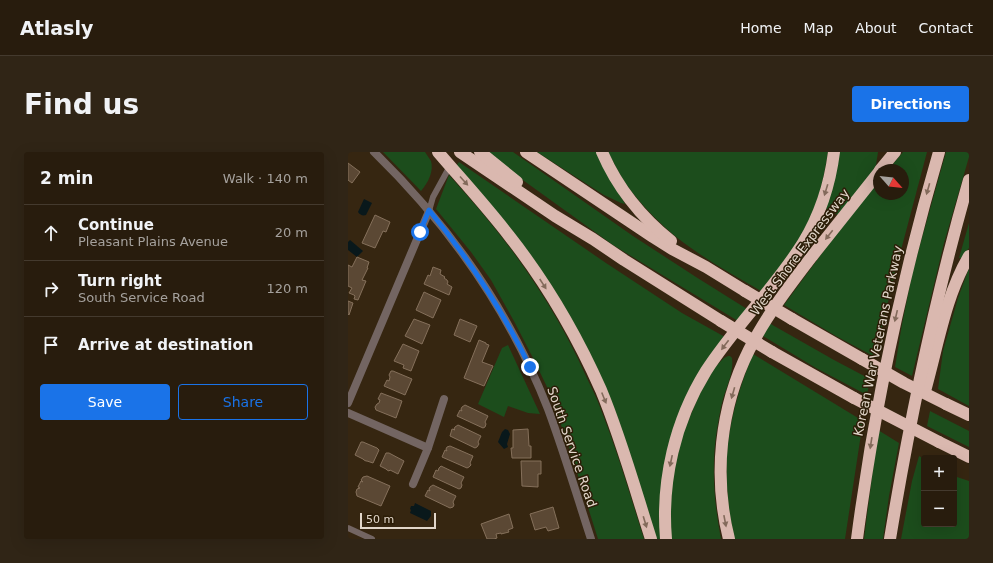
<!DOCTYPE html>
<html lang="en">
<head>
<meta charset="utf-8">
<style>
  :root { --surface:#281c0d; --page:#302516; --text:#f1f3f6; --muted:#a5a19d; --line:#443a2e; --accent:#1a73e8 }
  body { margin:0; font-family:"DejaVu Sans",sans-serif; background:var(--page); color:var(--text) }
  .controls { position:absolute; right:12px; bottom:12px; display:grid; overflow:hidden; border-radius:4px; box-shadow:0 4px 16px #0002 }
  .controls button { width:36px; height:36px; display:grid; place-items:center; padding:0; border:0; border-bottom:1px solid var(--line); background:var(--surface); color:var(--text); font:20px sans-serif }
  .compass { position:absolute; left:525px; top:12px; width:36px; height:36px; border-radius:50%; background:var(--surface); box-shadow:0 4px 16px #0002; rotate:117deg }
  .scale { position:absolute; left:12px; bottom:10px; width:76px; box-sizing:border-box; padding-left:4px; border:2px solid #e1d6ca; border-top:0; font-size:11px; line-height:14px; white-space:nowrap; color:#e1d6ca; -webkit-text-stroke:3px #2c1d07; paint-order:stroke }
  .stop { position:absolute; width:12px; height:12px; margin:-9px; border:3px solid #1a73e8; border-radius:50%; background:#fff }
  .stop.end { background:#1a73e8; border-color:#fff; box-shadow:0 1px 4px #0008 }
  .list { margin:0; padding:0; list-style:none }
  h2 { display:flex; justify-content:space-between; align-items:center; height:52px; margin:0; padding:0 16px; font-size:17px }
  h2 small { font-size:13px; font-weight:400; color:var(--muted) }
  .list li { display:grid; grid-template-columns:26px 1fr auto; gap:12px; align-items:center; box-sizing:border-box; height:56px; padding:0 16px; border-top:1px solid var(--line) }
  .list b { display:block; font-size:15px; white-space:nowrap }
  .list p { margin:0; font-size:13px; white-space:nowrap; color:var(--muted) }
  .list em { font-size:13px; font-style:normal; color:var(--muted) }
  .actions { display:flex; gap:8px; padding:12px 16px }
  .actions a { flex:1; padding:9px 0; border:1px solid var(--accent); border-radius:4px; text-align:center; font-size:14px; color:var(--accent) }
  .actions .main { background:var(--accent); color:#fff }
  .icon { flex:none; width:22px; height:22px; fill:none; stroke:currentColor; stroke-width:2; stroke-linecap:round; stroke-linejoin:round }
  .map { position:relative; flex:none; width:621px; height:387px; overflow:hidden; border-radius:4px }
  header { display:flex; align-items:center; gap:24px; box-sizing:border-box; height:56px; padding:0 20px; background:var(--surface); border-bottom:1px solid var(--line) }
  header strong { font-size:19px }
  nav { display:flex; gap:22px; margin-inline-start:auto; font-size:14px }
  .intro { display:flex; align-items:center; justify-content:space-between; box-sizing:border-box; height:96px; padding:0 24px }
  h1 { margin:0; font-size:28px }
  .button { padding:10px 18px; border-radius:4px; background:var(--accent); color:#fff; font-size:14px; font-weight:700 }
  main { display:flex; gap:24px; padding:0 24px }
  aside { flex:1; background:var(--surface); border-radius:4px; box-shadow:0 4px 16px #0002 }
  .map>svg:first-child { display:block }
  .green { fill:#1c4d1c }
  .water { fill:#09181b }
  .building { fill:#5b4834; stroke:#85705b }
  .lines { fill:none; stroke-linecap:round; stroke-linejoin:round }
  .lane { stroke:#736562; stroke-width:6 }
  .street { stroke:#736562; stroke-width:8 }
  .highway { stroke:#dab8af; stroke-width:12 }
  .highway-bridge { stroke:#dab8af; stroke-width:12 }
  .oneway { fill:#836a5b }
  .route { stroke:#1a73e8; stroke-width:5 }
  .labels { text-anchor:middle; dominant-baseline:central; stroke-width:3; stroke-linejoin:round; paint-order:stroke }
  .street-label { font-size:13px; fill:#e1d6ca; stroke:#2c1d07 }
</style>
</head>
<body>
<header>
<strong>Atlasly</strong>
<nav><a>Home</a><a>Map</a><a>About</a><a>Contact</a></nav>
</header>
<div class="intro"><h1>Find us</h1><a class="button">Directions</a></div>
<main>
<aside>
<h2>2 min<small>Walk · 140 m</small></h2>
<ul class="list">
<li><svg class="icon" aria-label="ahead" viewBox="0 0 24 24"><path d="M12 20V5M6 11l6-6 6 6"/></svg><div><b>Continue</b><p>Pleasant Plains Avenue</p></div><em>20 m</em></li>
<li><svg class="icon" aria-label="right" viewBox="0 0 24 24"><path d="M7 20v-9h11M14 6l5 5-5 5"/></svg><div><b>Turn right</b><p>South Service Road</p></div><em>120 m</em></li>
<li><svg class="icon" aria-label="arrive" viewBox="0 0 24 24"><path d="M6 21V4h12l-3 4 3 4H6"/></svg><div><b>Arrive at destination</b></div></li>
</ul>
<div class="actions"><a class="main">Save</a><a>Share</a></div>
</aside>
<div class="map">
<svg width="621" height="387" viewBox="0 0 621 387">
  <rect width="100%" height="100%" fill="#362611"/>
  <g class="green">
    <path d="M35,0h42c2,3 4,6 6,9 3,10 -3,22 -10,30z"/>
    <polygon points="139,0 165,0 285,84 348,125 399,157 390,169 265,93 172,26"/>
    <polygon points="189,0 249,0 277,52 273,51 256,43"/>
    <path d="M260,0h220c-3,18 -6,36 -13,54 -11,32 -33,59 -54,85 -26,-15 -53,-30 -77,-48 -20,-15 -44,-39 -58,-59 -7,-10 -12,-21 -18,-32z"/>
    <polygon points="491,0 530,0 528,13 524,20 490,63 480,58 477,56"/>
    <polygon points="555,0 579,0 548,117 527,205 488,184 436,153 486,85 531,28 531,42 555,42 555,18 540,18"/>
    <polygon points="598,0 621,0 621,5 596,91 564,224 547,215 554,172 565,118"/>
    <polygon points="111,10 258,111 334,161 377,185 337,250 314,387 308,387 249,218 108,14"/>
    <path d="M101,23c26,29 52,59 74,91 24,34 45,70 62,108 5,11 11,22 15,33 17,43 30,88 44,132h-46l-30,-95 -20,-55 -15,-31 -18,-35 -24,-43 -20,-28 -35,-43z"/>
    <polygon points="621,71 621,96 614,106 611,106"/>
    <polygon points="621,116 621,254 590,237 595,199 610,146"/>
    <polygon points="421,171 486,208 522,227 519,243 468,216 415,184"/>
    <polygon points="160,193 192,262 180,261 160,254 156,265 130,252 154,196"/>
    <path d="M405,202l110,67 -18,118h-111c-1,-10 -4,-20 -5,-30 -1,-7 -1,-14 -2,-21 -3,-49 8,-90 26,-134z"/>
    <path d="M380,204h2l2,2c2,13 -5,28 -9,41 -3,10 -4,20 -6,30 -6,37 -3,74 4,110h-50l-1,-31 3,-35 10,-40 17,-40 15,-26 9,-9z"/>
    <polygon points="582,259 621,279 621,295 579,274"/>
    <polygon points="530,278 551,291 541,344 535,387 516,387"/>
    <polygon points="571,304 576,307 576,372 606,372 606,324 621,329 621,387 553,387 564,329"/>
  </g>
  <g class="water">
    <path d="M16,47l8,4 -6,12c-3,1 -6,0 -8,-3z"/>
    <polygon points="2,88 15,99 9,105 0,98 0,90"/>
    <polygon points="157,277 160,278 162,282 159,292 160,295 156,297 150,290 154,280"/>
    <polygon points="67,351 83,359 83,364 79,369 62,361 63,358 62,357 63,354 66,354"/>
  </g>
  <g class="building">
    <polygon points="0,11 12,20 4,31 0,28"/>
    <polygon points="27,63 42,70 38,80 35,79 27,96 14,91"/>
    <polygon points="9,105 21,110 19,116 20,116 14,128 18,129 10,148 6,147 7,144 6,143 1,141 4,136 0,134 0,113 4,115"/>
    <polygon points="85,115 93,118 92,122 97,125 96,126 99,128 100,130 99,132 104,135 101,143 76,132 80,123 82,124"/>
    <polygon points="76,140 93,148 85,166 68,158"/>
    <polygon points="0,149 5,151 1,163 0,162"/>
    <polygon points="66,167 82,173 74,192 57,184"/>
    <polygon points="112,167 129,174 122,190 106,183"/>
    <polygon points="131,188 138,191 138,192 141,193 134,210 145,214 136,234 116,226"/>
    <polygon points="55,192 71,199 63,219 55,216 56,213 46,209"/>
    <polygon points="43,219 45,219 64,227 57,243 36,234 39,228 41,229 42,225 41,223"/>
    <polygon points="33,241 54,249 48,266 28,258 27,255 29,252 31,251 32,248 30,247"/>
    <polygon points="117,253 140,264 137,270 138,272 137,275 135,276 109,264 112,258 114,259 113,257 114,255"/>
    <polygon points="110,273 133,284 130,290 131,292 129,295 127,296 102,284 104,277 107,278 106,277 107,275"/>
    <polygon points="180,277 181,294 183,294 183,306 164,306 163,296 165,296 165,278"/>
    <polygon points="13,290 15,290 29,296 31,298 25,311 19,309 18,309 16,308 15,307 7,303"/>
    <polygon points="102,294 125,304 122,311 123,313 121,315 119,316 94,305 97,298 99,299 98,297 99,295"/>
    <polygon points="38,301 41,301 56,309 50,322 42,318 41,319 39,318 38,317 32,314"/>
    <polygon points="173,309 193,309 193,322 190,322 190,335 174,334"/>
    <polygon points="93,314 116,325 113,331 114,333 113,336 111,337 85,325 88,318 90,319 91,316"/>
    <polygon points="19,324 42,334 33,354 9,344 8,340 9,337 12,336 10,335 13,329 15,330 13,328 15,325"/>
    <polygon points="85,333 108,344 105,350 106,353 105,355 102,356 77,344 80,338 82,339 81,337 82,335"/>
    <polygon points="205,355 211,376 200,379 198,375 187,378 182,362"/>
    <polygon points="161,362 165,376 160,378 161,380 153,382 153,381 148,382 149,386 146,387 139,387 133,372"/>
  </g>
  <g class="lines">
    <g class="lane">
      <polyline points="81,59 85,45 102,14"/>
      <polyline points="0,376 24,387"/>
    </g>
    <g class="street">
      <path d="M26,0c75,73 136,160 174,257 16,43 29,87 43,130"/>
      <polyline points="0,251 81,59"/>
      <polyline points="0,261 80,296 65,332"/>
      <polyline points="80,296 96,247"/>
    </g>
    <g class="highway">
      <path d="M90,0c24,28 49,55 72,85 37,47 67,99 91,153 20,48 34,99 50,149"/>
      <polyline points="112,0 207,64 245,87 276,108 373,169"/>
      <polyline points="132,0 169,30"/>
      <polyline points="178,0 305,85 324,97 358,115 397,139"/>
      <path d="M254,0c15,35 39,65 69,89"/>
      <polyline points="532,18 547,0"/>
      <polyline points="444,167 514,207"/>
      <polyline points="424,200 506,246"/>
      <path d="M577,239c13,-46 20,-94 44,-135"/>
      <polyline points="598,252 621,263"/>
      <polyline points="591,290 621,305"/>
      <path d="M318,387c-5,-58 9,-118 40,-168 29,-45 69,-83 97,-128 17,-28 27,-59 31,-91"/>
      <path d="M381,387c-16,-63 -9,-131 20,-189 17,-34 41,-65 64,-95 22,-28 44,-55 66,-83"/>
      <path d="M509,387c17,-131 45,-260 82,-387"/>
      <path d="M542,387c20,-121 45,-241 79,-359"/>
    </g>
    <g class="highway-bridge">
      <polyline points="397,139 444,167"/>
      <polyline points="373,169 424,200"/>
      <polyline points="514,207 556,231 598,252"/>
      <polyline points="506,246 591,290"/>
    </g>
  </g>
  <defs><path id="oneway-solid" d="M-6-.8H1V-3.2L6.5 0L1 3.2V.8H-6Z"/></defs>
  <g class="oneway">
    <use href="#oneway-solid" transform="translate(116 29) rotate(48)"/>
    <use href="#oneway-solid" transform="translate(580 37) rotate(106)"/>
    <use href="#oneway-solid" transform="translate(478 38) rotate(107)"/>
    <use href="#oneway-solid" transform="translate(481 83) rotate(128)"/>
    <use href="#oneway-solid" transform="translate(195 132) rotate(57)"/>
    <use href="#oneway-solid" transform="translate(548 164) rotate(103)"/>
    <use href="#oneway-solid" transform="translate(377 193) rotate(127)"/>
    <use href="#oneway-solid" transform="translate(385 241) rotate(106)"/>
    <use href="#oneway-solid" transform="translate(256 246) rotate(68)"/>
    <use href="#oneway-solid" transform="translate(523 291) rotate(99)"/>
    <use href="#oneway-solid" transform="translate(323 309) rotate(102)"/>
    <use href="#oneway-solid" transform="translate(377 369) rotate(79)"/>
    <use href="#oneway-solid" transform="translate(297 370) rotate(73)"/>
  </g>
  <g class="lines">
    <path class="route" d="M72,80l9,-22c40,49 73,99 101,157"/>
  </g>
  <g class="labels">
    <g class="street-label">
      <text transform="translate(452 100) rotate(-53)">West Shore Expressway</text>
      <text transform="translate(530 189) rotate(-78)">Korean War Veterans Parkway</text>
      <text transform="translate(224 295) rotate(71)">South Service Road</text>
    </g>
  </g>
</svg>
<div class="controls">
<button>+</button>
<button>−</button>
</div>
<svg class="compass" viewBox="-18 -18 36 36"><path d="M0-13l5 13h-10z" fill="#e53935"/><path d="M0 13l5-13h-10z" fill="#a5a19d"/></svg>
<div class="scale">50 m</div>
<div class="stop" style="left:72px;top:80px"></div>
<div class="stop end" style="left:182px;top:215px"></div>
</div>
</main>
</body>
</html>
